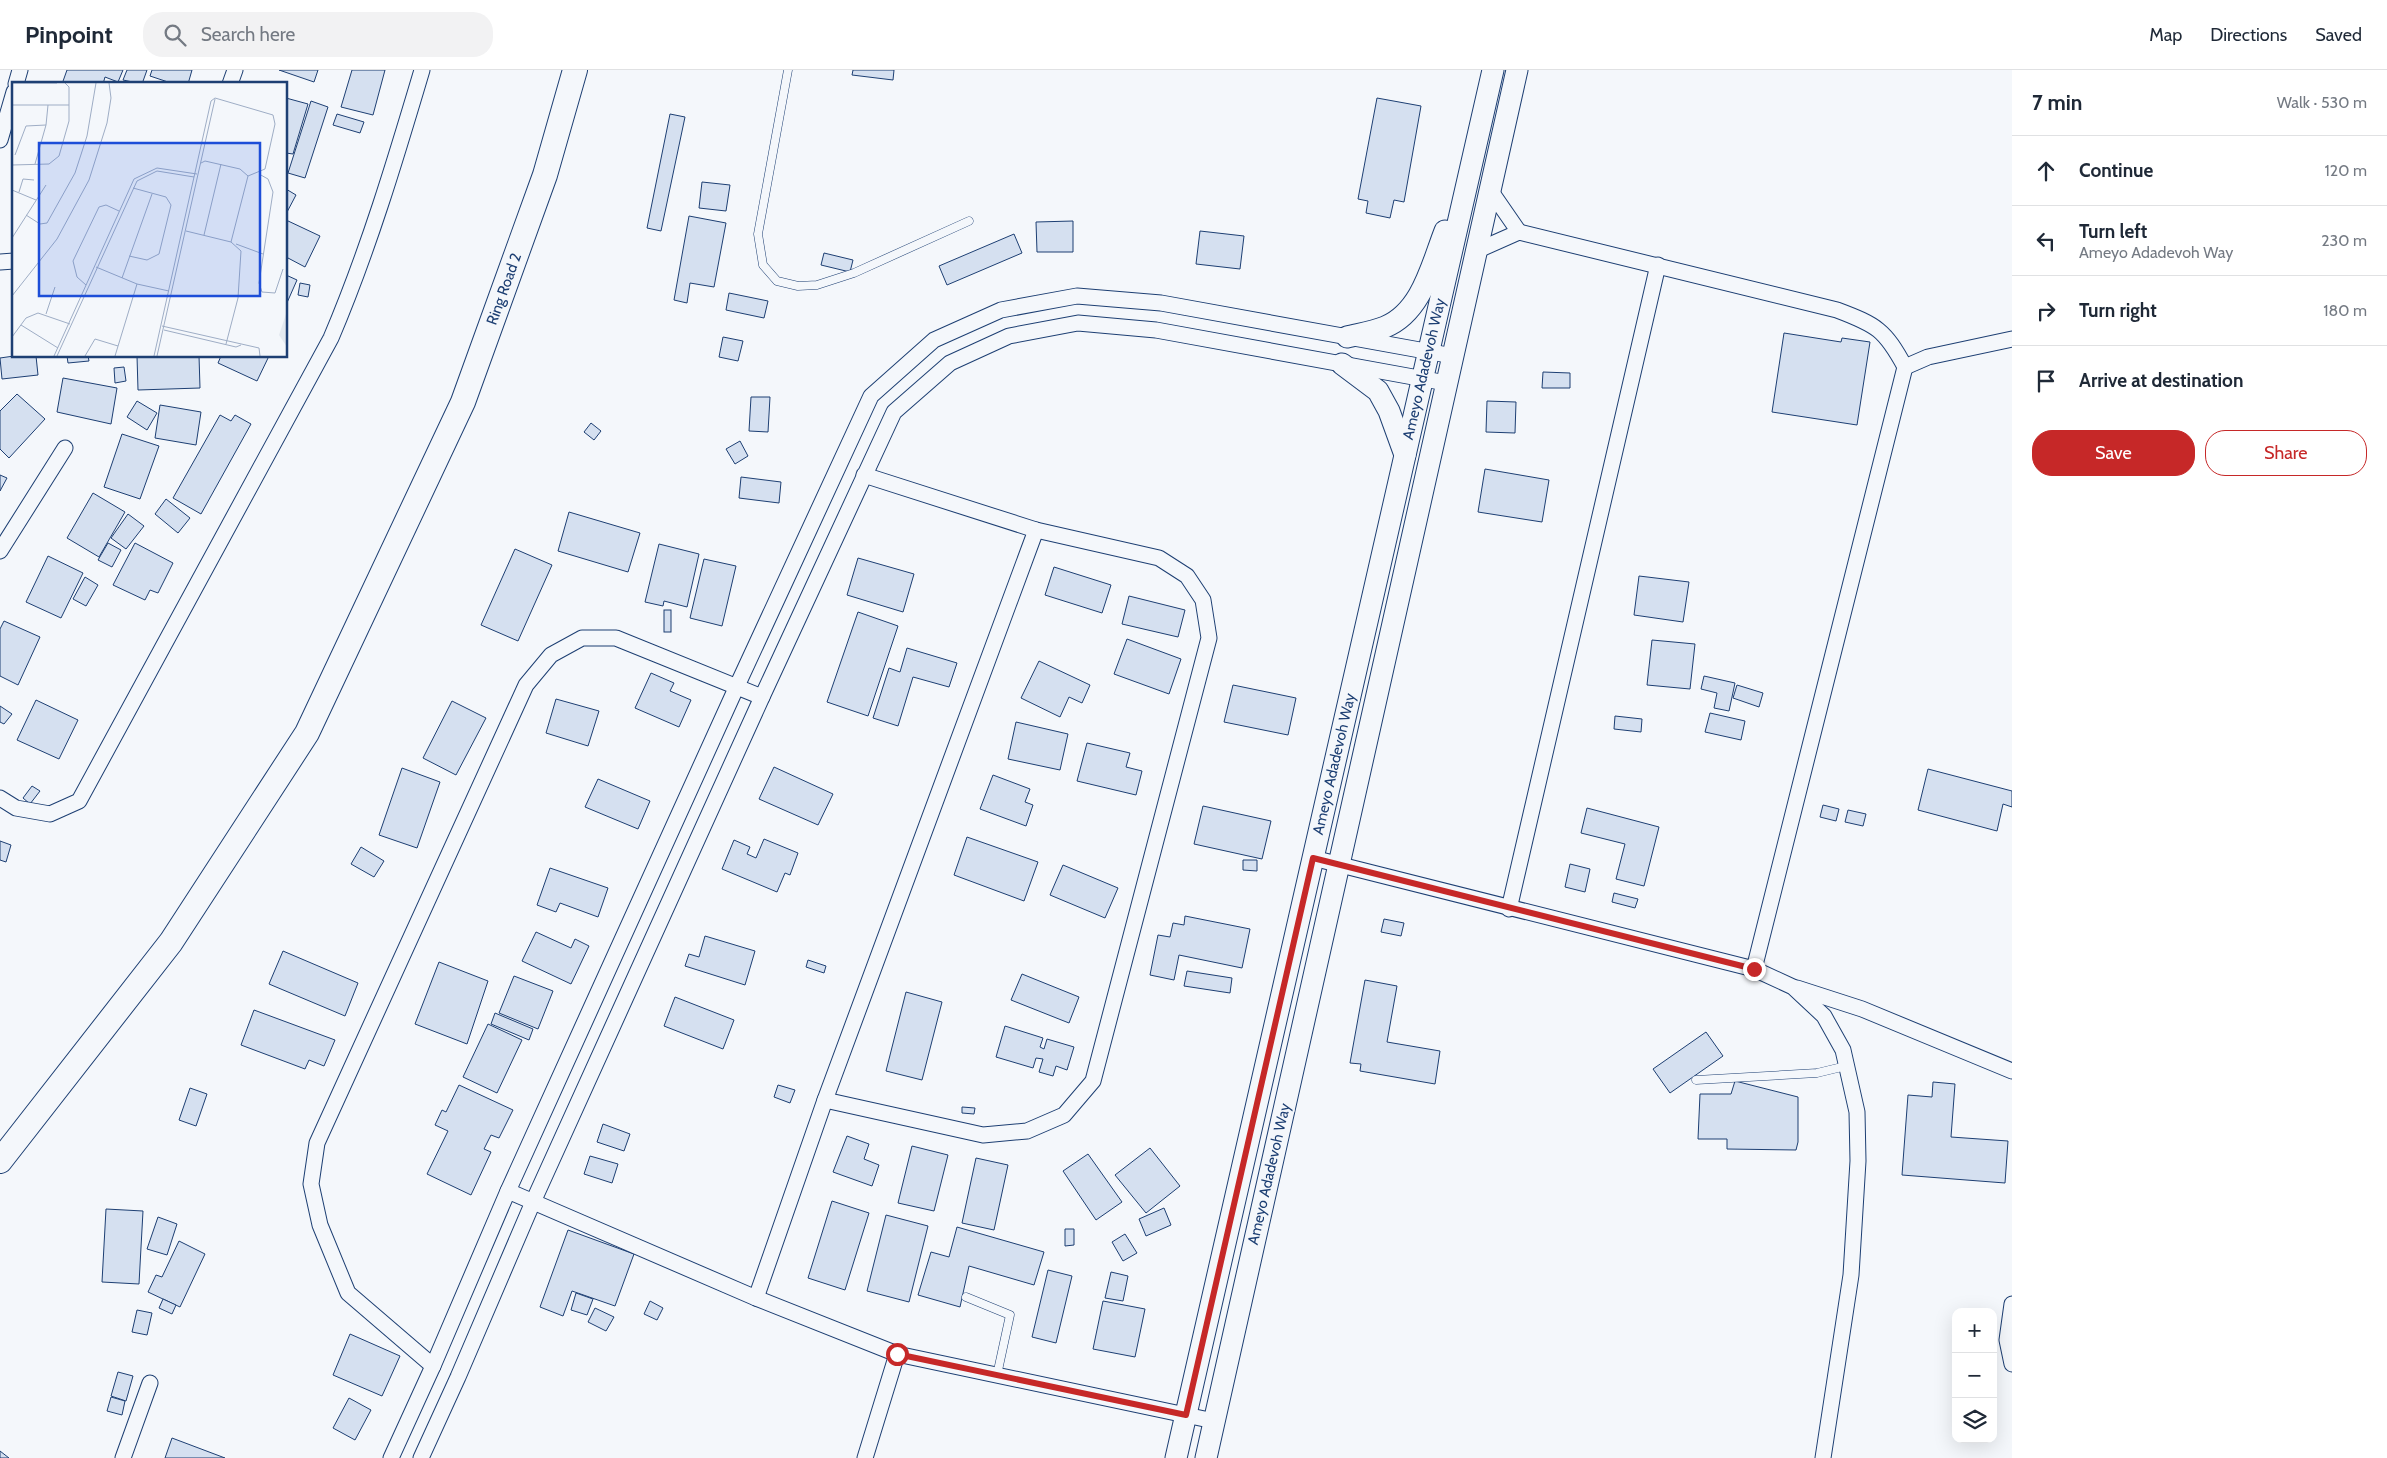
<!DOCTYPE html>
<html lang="en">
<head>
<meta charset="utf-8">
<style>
  :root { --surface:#fff; --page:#f2f2f3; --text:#1f2937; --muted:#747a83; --line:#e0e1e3; --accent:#c62828 }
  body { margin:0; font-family:Cabin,sans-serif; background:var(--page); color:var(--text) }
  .controls { position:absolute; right:15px; bottom:15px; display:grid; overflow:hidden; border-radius:10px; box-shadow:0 5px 20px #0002 }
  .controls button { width:45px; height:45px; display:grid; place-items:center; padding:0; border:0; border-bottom:1px solid var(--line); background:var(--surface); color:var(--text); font:25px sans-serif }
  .stop { position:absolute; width:15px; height:15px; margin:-11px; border:4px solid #c62828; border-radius:50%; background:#fff }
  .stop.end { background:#c62828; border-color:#fff; box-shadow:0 1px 5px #0008 }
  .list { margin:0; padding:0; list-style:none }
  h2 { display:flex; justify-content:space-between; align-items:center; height:65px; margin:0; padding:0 20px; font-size:21px }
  h2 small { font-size:16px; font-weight:400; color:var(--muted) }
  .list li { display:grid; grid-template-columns:32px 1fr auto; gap:15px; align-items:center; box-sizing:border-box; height:70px; padding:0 20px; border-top:1px solid var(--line) }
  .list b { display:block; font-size:19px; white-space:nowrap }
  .list p { margin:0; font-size:16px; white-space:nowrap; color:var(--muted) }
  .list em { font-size:16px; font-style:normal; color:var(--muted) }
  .actions { display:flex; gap:10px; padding:15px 20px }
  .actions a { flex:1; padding:11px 0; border:1px solid var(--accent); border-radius:20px; text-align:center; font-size:18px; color:var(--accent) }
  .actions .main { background:var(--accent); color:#fff }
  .icon { flex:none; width:28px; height:28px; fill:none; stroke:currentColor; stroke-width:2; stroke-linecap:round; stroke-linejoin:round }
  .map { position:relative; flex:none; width:2012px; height:1388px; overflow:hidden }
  header { display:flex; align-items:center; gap:30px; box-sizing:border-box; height:70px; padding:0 25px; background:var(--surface); border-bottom:1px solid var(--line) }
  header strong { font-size:24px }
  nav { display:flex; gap:28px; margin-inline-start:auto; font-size:18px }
  .search { width:350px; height:45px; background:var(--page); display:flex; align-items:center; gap:12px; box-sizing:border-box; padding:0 18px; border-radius:20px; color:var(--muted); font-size:19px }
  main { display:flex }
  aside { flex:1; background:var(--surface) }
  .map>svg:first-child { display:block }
  .building { fill:#d5e0f0; stroke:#1d3f73 }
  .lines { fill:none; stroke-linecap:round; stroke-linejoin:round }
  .lane-casing { stroke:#1d3f73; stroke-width:9 }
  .street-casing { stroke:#1d3f73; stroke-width:17 }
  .secondary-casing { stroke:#1d3f73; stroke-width:23 }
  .primary-casing { stroke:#1d3f73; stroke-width:26 }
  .lane { stroke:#f4f7fb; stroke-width:8 }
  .street { stroke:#f4f7fb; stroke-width:15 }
  .secondary { stroke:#f4f7fb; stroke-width:21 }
  .primary { stroke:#f4f7fb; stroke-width:24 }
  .route { stroke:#c62828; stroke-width:6 }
  .labels { text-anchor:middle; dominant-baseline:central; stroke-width:4; stroke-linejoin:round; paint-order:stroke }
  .street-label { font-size:15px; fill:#1d3f73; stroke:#f4f7fb }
  .inset-road { fill:none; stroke:#9eadc5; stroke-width:1 }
  .view { fill:#1d4ed8; fill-opacity:0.15; stroke:#1d4ed8; stroke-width:2.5 }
  .inset-edge { fill:none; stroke:#1d3f73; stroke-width:2.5 }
</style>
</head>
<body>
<header>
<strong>Pinpoint</strong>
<div class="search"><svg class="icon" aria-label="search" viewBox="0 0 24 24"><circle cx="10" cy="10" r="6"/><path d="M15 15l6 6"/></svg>Search here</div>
<nav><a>Map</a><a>Directions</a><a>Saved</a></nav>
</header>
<main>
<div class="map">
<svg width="2012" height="1388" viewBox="0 0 2012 1388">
  <rect width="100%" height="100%" fill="#f4f7fb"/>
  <g class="building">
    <polygon points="67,0 123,0 118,12 105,7 103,14 62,14"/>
    <polygon points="127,0 147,0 142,14 123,10"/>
    <polygon points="152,0 192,0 188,14 174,14 150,6"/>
    <polygon points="279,0 318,0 314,12"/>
    <polygon points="352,0 385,0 373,45 341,37"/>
    <polygon points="853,0 894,0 893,10 852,5"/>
    <polygon points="286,28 308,34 293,84 286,83"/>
    <polygon points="1377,28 1421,36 1404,132 1394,130 1390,148 1366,143 1368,131 1358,129"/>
    <polygon points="311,31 328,37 305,108 288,103"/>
    <polygon points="337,44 364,52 360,63 333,55"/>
    <polygon points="670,44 685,47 661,161 647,158"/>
    <polygon points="702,112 730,115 726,141 699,138"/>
    <polygon points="286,119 296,125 286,144"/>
    <polygon points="689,146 726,153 714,217 690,213 687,233 674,230"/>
    <polygon points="286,150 320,166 305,197 288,188 286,191"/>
    <polygon points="1073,151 1073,182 1037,182 1036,152"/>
    <polygon points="1200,161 1244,166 1240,199 1196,194"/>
    <polygon points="1014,164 1022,183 947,215 939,196"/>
    <polygon points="824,183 853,190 850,202 821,195"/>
    <polygon points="286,205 297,210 286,235"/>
    <polygon points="300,213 310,215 308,227 298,225"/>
    <polygon points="729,223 768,231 764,248 726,240"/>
    <polygon points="1784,263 1841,272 1842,268 1870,272 1857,355 1772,342"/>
    <polygon points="723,267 743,271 738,291 719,287"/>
    <polygon points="14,286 36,286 38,305 2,309 0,288"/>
    <polygon points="67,286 88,286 89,291 68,293"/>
    <polygon points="137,286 199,286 200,318 138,320"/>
    <polygon points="221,286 269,286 257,311 218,293"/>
    <polygon points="124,297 126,311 115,313 114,298"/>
    <polygon points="1543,302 1570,303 1570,318 1542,318"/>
    <polygon points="63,308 117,318 111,354 57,342"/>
    <polygon points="17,324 45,349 9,388 0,379 0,341"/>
    <polygon points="751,327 770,327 768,362 749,361"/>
    <polygon points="137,331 157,343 147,360 127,347"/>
    <polygon points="1487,331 1516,332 1515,363 1486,362"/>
    <polygon points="160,335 201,342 196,375 155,368"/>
    <polygon points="220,345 231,351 235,345 251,354 201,444 173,428"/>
    <polygon points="591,353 601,361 594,370 584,362"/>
    <polygon points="122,364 159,376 140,429 104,417"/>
    <polygon points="740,371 748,386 735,394 726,379"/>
    <polygon points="1485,399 1549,410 1542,452 1478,442"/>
    <polygon points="0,405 7,408 0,421"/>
    <polygon points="741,407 781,412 779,433 739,428"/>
    <polygon points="93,423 125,442 99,487 67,468"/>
    <polygon points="166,429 190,448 178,463 155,444"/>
    <polygon points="569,442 640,463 628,502 558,481"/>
    <polygon points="128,444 144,456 126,479 111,468"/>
    <polygon points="108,473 121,480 112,497 98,490"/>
    <polygon points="135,473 173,493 158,523 150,520 145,530 113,515"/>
    <polygon points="659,474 699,484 687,537 664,531 663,536 645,532"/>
    <polygon points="515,479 552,495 518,571 481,555"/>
    <polygon points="48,486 83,503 61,548 26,532"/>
    <polygon points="858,488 914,504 903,542 847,525"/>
    <polygon points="704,489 736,496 722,556 690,548"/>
    <polygon points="1054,497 1111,515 1102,543 1045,525"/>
    <polygon points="1639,506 1689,512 1683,552 1634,545"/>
    <polygon points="85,507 98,515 86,536 73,529"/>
    <polygon points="1129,526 1185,540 1178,567 1122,554"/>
    <rect x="664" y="540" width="7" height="22"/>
    <polygon points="858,542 898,556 868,646 827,632"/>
    <polygon points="4,551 40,567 18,615 0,606 0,559"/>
    <polygon points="1127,569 1181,589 1169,624 1114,604"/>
    <polygon points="1652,570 1695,574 1690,619 1647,615"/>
    <polygon points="907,578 957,593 949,617 913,607 898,656 873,648 889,598 900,602"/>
    <polygon points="1039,591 1090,615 1082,633 1069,627 1060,647 1021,628"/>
    <polygon points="651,603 674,613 670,621 691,630 679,657 635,638"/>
    <polygon points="1704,606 1735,613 1729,641 1714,638 1717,623 1701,619"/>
    <polygon points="1233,615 1296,628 1288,665 1224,652"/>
    <polygon points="1737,615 1763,623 1759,637 1733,628"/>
    <polygon points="556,629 599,641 588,676 546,663"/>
    <polygon points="36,630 78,650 59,689 17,670"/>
    <polygon points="452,631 486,648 456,705 423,688"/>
    <polygon points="0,636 12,644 4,654 0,652"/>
    <polygon points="1710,643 1745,651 1741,670 1705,662"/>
    <polygon points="1615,646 1642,649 1641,662 1614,659"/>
    <polygon points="1016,652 1068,664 1060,700 1008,689"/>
    <polygon points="1087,673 1130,683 1126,697 1142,701 1136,725 1077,711"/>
    <polygon points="774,697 833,724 818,755 759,729"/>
    <polygon points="402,698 440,712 417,778 379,765"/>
    <polygon points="1928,699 2012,721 2012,737 2003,734 1997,761 1918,740"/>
    <polygon points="993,705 1030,719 1025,732 1033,735 1026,756 980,739"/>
    <polygon points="598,709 650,731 638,759 585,737"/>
    <polygon points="32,716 40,721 30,734 23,728"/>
    <polygon points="1823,735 1839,739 1836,751 1820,747"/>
    <polygon points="1203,736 1271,751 1262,789 1194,774"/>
    <polygon points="1587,738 1659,757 1644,816 1616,809 1625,774 1581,763"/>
    <polygon points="1848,740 1866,744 1863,756 1845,752"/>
    <polygon points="967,767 1038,792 1024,831 954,805"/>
    <polygon points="764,769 798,783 790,805 785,803 777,822 722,799 734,770 750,777 747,784 756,788"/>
    <polygon points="0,771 11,775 6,792 0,790"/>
    <polygon points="361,777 384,791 374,807 351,794"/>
    <polygon points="1243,790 1257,790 1257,801 1243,800"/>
    <polygon points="1570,794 1590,799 1585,822 1565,817"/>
    <polygon points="1063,795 1118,818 1105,848 1050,825"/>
    <polygon points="550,798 608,818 598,847 560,833 556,842 537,835"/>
    <polygon points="1614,823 1638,829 1635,838 1612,832"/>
    <polygon points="1185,846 1250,859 1242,898 1179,885 1174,910 1150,905 1158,865 1170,867 1173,853 1184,855"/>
    <polygon points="1384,849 1404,853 1401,866 1381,862"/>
    <polygon points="536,862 571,878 575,869 589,876 571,914 522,891"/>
    <polygon points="705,866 755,881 745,915 685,896 689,884 699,887"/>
    <polygon points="283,881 358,913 345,946 269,914"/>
    <polygon points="808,890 826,896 824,903 806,897"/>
    <polygon points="439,892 488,911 467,974 415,954"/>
    <polygon points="1187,901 1232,908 1230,923 1184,916"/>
    <polygon points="1022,904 1079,927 1069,953 1011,930"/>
    <polygon points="514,906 553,921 538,959 499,943"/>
    <polygon points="1365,910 1397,916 1387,972 1440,981 1435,1014 1360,1001 1361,994 1350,993"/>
    <polygon points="906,922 942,932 922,1010 886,1001"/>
    <polygon points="675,927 734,950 723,979 664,956"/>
    <polygon points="254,940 335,970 324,996 309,990 305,999 241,975"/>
    <polygon points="495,943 533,959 529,970 491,954"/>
    <polygon points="488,954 522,970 497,1023 463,1007"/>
    <polygon points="1005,956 1043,968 1040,977 1044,979 1047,969 1074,977 1067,1000 1056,996 1053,1006 1039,1002 1043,989 1036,988 1033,998 996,987"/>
    <polygon points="1706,962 1723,986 1670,1023 1653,999"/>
    <polygon points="1735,1011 1798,1027 1798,1072 1796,1080 1727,1079 1727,1069 1698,1069 1700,1024 1731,1024"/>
    <polygon points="1933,1012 1955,1014 1951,1067 2008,1071 2005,1113 1902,1105 1908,1025 1932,1027"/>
    <polygon points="459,1015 513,1040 499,1068 491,1065 484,1079 491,1082 471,1125 427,1104 448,1061 435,1055 442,1040 446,1042"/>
    <polygon points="778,1015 795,1020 790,1033 774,1027"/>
    <polygon points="190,1018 207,1024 196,1056 179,1050"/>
    <polygon points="962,1037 975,1038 974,1044 962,1043"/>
    <polygon points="603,1054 630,1064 624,1081 597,1072"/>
    <polygon points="847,1066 869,1074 864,1089 879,1095 872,1116 833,1102"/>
    <polygon points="912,1076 948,1085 934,1141 898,1133"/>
    <polygon points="1150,1078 1180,1116 1146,1143 1115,1105"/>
    <polygon points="1088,1084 1122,1132 1096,1150 1063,1101"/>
    <polygon points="590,1086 618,1094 612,1113 584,1104"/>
    <polygon points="976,1088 1008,1095 994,1160 962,1153"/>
    <polygon points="832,1131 869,1143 845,1220 808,1208"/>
    <polygon points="1164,1138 1171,1155 1146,1166 1139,1149"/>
    <polygon points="106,1139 143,1141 139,1214 102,1212"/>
    <polygon points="886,1145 928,1156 909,1232 867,1221"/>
    <polygon points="158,1147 177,1154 167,1185 147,1179"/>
    <polygon points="957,1157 1044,1182 1034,1215 969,1196 960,1237 918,1225 931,1182 949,1187"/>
    <polygon points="1065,1159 1074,1159 1074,1175 1065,1176"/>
    <polygon points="568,1160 634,1184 615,1236 572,1221 563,1246 540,1237"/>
    <polygon points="1125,1164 1137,1183 1123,1191 1112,1172"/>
    <polygon points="179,1171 205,1184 180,1237 148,1222 156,1205 162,1207"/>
    <polygon points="1048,1200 1072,1206 1056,1273 1032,1267"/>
    <polygon points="1111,1202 1128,1206 1123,1231 1105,1228"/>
    <polygon points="576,1223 593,1229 587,1245 571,1240"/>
    <polygon points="163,1229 176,1235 172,1244 159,1238"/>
    <polygon points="650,1231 663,1238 657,1250 644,1244"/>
    <polygon points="1103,1231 1145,1239 1135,1287 1093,1279"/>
    <polygon points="595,1238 614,1247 606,1261 588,1252"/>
    <polygon points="137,1240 152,1243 147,1265 132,1262"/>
    <polygon points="350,1264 400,1286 382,1326 333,1305"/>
    <polygon points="118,1302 133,1306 126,1331 111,1326"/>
    <polygon points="111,1327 125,1331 122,1345 107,1341"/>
    <polygon points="349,1328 371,1340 355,1370 333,1358"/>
    <polygon points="172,1368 225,1388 165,1388"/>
    <polygon points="0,1381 9,1388 0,1388"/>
  </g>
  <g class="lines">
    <g class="lane-casing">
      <g id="lane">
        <polyline points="788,0 758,164 763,195 777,211 798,216 817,215 854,203 969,151"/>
        <polyline points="1696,1010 1817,1003 1846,996"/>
        <polyline points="966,1227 1010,1245 997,1305"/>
      </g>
    </g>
    <g class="street-casing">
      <g id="street">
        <polyline points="16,14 20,0"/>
        <polyline points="230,14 235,0"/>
        <polyline points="0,70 14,22"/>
        <polyline points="1490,120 1519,162"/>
        <path d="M1476,181l43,-19 318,78c40,15 48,20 68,57l-151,602"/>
        <polyline points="0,192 14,191"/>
        <polyline points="1905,297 1928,287 2012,269"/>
        <polyline points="0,481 65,378"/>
        <path d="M0,728l16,10 34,6 29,-13 252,-463c37,-87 64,-177 91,-268"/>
        <polyline points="1313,788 1754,899 1793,917 1824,946 1843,980 1857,1042 1858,1091 1851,1205 1823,1388"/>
        <polyline points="1509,839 1658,195"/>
        <polyline points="1797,918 1862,939 2012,1001"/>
        <polyline points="825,1030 983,1065 1027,1061 1064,1045 1093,1011 1209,568 1203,530 1187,506 1159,488 1036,460 864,405"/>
        <polyline points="508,1121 756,1228 897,1284 1214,1351"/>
        <polyline points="756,1228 825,1030 1036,460"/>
        <polyline points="2012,1234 2007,1270 2012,1294"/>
        <polyline points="433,1296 348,1223 320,1155 311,1114 317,1073 526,615 551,585 582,568 616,568 762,627"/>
        <polyline points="123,1388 150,1313"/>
        <polyline points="391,1388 433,1296 508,1121 737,616 871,326 934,270 1001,240 1077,226 1161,233 1453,286"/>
        <polyline points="421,1388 458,1307 533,1132 762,627 894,342 950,293 1009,266 1078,253 1156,260 1446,313"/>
        <polyline points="865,1388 897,1284"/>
      </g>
    </g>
    <g class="secondary-casing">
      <g id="secondary">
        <path d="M1347,267c12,-3 26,-5 38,-10 37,-15 47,-63 60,-96"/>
        <polyline points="1342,294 1378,321 1389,341 1405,385"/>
        <polyline points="1176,1388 1493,0"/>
        <polyline points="1206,1388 1517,0"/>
      </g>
    </g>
    <g class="primary-casing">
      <polyline id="primary" points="0,1091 171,872 307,663 463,332 545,105 575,0"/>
    </g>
    <use href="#lane" class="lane"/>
    <use href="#street" class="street"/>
    <use href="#secondary" class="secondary"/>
    <use href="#primary" class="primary"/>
  </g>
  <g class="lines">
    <polyline class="route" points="897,1284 1186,1345 1313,788 1754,899"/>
  </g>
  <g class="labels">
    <g class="street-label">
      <text transform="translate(504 219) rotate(-70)">Ring Road 2</text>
      <text transform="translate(1424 299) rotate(-77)">Ameyo Adadevoh Way</text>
      <text transform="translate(1334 694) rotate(-77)">Ameyo Adadevoh Way</text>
      <text transform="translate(1269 1104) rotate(-77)">Ameyo Adadevoh Way</text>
    </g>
  </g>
  <g transform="translate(12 12)">
    <rect width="275" height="275" fill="#f4f7fb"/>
    <path d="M275,229v36l-8,-12z" fill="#e3e9f0"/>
    <path class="inset-road" d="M1,1h44M0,23h57M3,73l11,-29 20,-1M189,81l4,-2 35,8 8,7M23,82l11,-39 2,-20M0,83l37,-1 10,-8 10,-35v-34l-4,-4M247,92l9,5 5,13 -14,91 3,9 13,1 8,-24M0,108l24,10M7,110l4,-13 11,1M14,133l14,9 7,-1 28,-50 12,-37 9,-53M174,149l45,11 10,9 -3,47 -12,46M192,153l17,-71M0,156l34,-53M219,160l17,-66M224,162l27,10M117,174l18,4 12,-6 12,-49 -5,-8 -33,-9M84,185l41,17 32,7M110,196l30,-84M74,203l-9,-8 -4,-16 26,-54 7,-2 13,6M0,214l45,-57 32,-59 18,-57 4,-25 -2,-15M34,232l9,-27M9,243l37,23M150,244l97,22 1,8M152,248l72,17 5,-2M0,255l14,-19 12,-5 32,11M42,274l80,-177 23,-11 40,6M45,274l80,-175 20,-10 37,6M73,274l10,-17 23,7M103,274l22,-72M142,274l57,-255 4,-3 58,17 2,9 -10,45 -17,7M145,274l58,-257"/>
    <path class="view" d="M27,61h221v153h-221z"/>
    <rect width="275" height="275" class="inset-edge"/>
  </g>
</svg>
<div class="controls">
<button>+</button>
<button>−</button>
<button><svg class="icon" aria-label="layers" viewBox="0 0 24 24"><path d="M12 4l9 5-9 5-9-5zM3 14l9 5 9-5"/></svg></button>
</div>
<div class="stop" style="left:897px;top:1284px"></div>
<div class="stop end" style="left:1754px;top:899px"></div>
</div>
<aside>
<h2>7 min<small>Walk · 530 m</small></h2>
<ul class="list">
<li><svg class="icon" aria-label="ahead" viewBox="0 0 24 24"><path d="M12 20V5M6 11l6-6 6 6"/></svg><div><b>Continue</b></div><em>120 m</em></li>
<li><svg class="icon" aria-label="left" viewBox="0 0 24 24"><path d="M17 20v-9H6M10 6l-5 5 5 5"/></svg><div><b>Turn left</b><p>Ameyo Adadevoh Way</p></div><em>230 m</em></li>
<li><svg class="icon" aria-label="right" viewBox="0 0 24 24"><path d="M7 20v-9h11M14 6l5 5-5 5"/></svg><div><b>Turn right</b></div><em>180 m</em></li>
<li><svg class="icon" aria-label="arrive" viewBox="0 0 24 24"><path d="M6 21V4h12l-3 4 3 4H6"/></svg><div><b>Arrive at destination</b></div></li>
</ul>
<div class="actions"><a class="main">Save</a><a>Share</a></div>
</aside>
</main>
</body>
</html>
